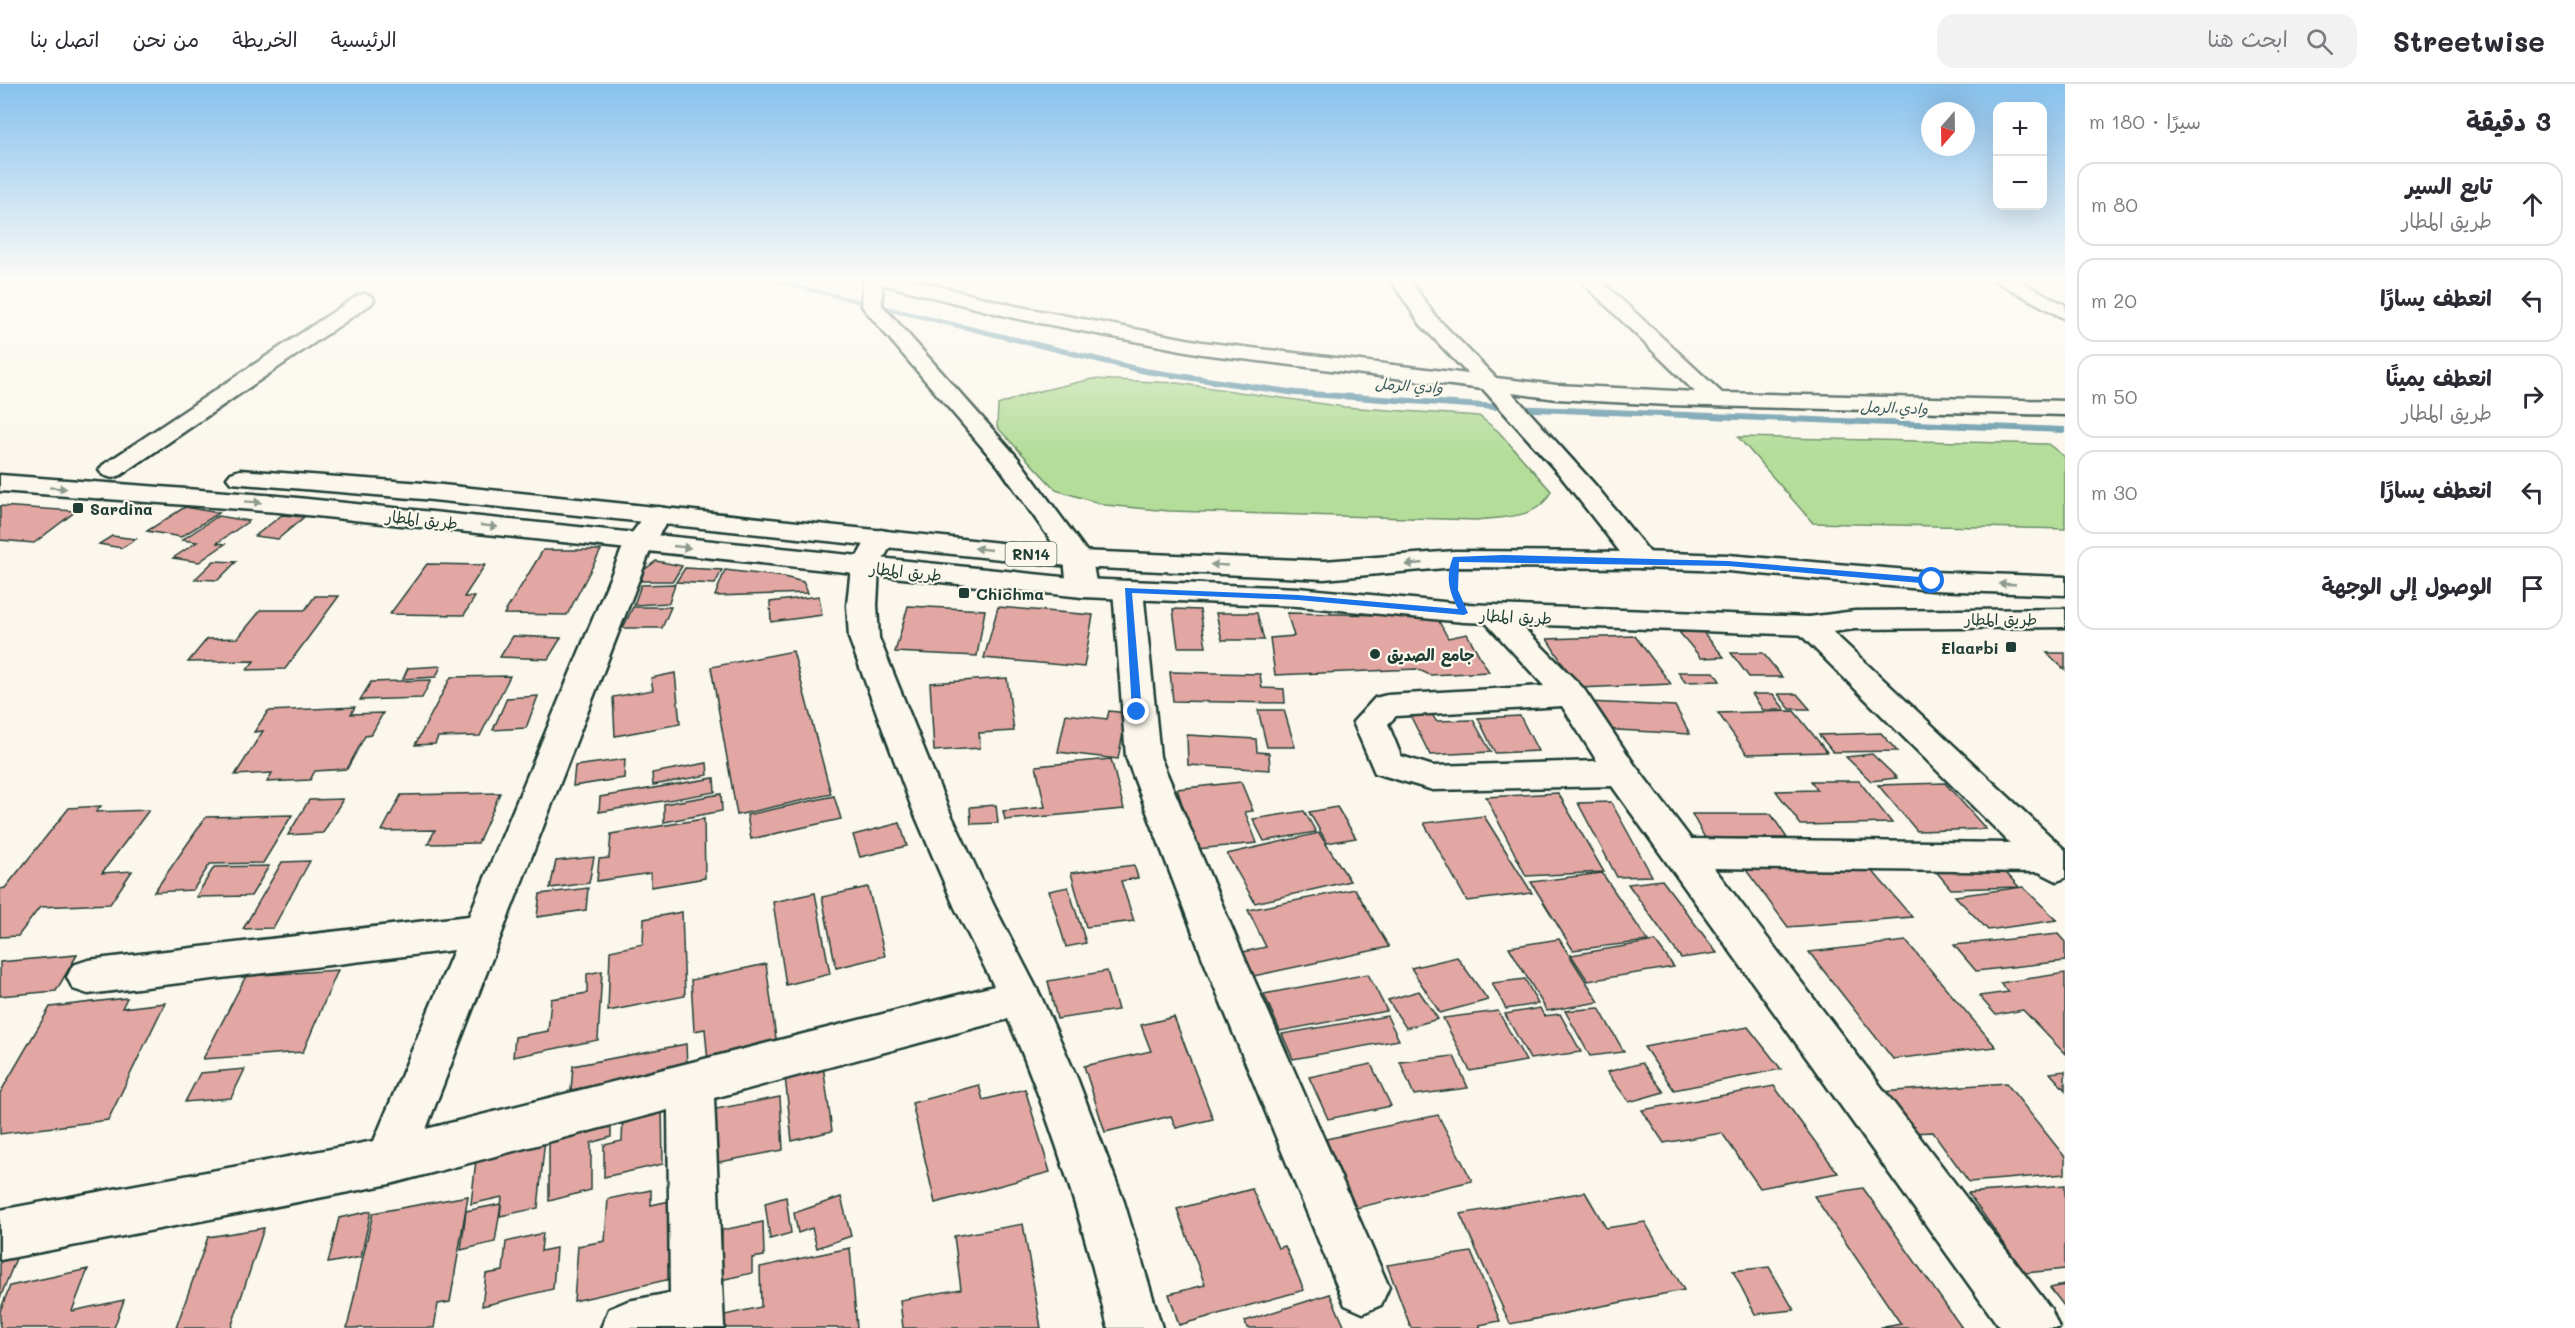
<!DOCTYPE html>
<html lang="ar">
<head>
<meta charset="utf-8">
<style>
  :root { --surface:#fff; --page:#f2f2f3; --text:#2b2b33; --muted:#7c7c81; --line:#e1e1e2 }
  body { margin:0; font-family:Mali,"Playpen Sans Arabic",sans-serif; background:var(--page); color:var(--text); direction:rtl }
  .controls { position:absolute; right:18px; top:18px; display:grid; overflow:hidden; border-radius:12px; box-shadow:0 6px 24px #0002 }
  .controls button { width:54px; height:54px; display:grid; place-items:center; padding:0; border:0; border-bottom:2px solid var(--line); background:var(--surface); color:var(--text); font:30px sans-serif }
  .compass { position:absolute; left:1921px; top:18px; width:54px; height:54px; border-radius:50%; background:var(--surface); box-shadow:0 6px 24px #0002; rotate:200deg }
  .stop { position:absolute; width:18px; height:18px; margin:-14px; border:4px solid #1a73e8; border-radius:50%; background:#fff }
  .stop.end { background:#1a73e8; border-color:#fff; box-shadow:0 2px 6px #0008 }
  .list { margin:0; padding:0; list-style:none }
  h2 { display:flex; justify-content:space-between; align-items:center; height:78px; margin:0; padding:0 24px; font-size:26px }
  h2 small { font-size:20px; font-weight:400; color:var(--muted) }
  .list li { display:grid; grid-template-columns:39px 1fr auto; gap:18px; align-items:center; box-sizing:border-box; height:84px; margin:0 12px 12px; padding:0 12px; border:2px solid var(--line); border-radius:18px }
  .list b { display:block; font-size:22px; white-space:nowrap }
  .list p { margin:0; font-size:20px; white-space:nowrap; color:var(--muted) }
  .list em { font-size:20px; font-style:normal; color:var(--muted) }
  .icon { flex:none; width:33px; height:33px; fill:none; stroke:currentColor; stroke-width:2; stroke-linecap:round; stroke-linejoin:round }
  .map { position:relative; flex:none; width:2065px; height:1244px; overflow:hidden; direction:ltr }
  header { display:flex; align-items:center; gap:36px; box-sizing:border-box; height:84px; padding:0 30px; background:var(--surface); border-bottom:2px solid var(--line) }
  header strong { font-size:28px }
  nav { display:flex; gap:33px; margin-inline-start:auto; font-size:21px }
  .search { width:420px; height:54px; background:var(--page); display:flex; align-items:center; gap:15px; box-sizing:border-box; padding:0 21px; border-radius:18px; color:var(--muted); font-size:22px }
  main { display:flex }
  aside { flex:1; background:var(--surface) }
  .map>svg:first-child { display:block }
  .green { fill:#b4dd9a; stroke:#6a8d67; stroke-width:1.5 }
  .lines { fill:none; stroke-linecap:round; stroke-linejoin:round }
  .stream { fill:#6698a9; fill-rule:evenodd }
  .building { fill:#e2a7a2; stroke:#1f3d34; stroke-width:1.5 }
  .minor-casing { stroke:#1f3d34; stroke-width:5 }
  .major-casing { stroke:#1f3d34; stroke-width:5 }
  .minor { fill:#fbf7ec; fill-rule:evenodd }
  .major { fill:#fbf7ec; fill-rule:evenodd }
  .oneway { fill:#8d9a90 }
  .route { fill:#1a73e8 }
  .poi-dot { fill:#1f3d34; stroke:#fbf7ec; stroke-width:2 }
  .labels { text-anchor:middle; dominant-baseline:central; stroke-width:4.5; stroke-linejoin:round; paint-order:stroke }
  .far-water-label { font-size:15px; font-style:italic; fill:#375b5b; stroke:#fbf7ec }
  .shield { fill:#fbf7ec; stroke:#61756b; stroke-width:1.5 }
  .shield-label { font-size:15px; font-weight:bold; fill:#1f3d34 }
  .poi-label { font-size:16px; font-weight:bold; fill:#1f3d34; stroke:#fbf7ec; text-anchor:start }
  .street-label { font-size:16px; fill:#1f3d34; stroke:#fbf7ec }
</style>
</head>
<body>
<header>
<strong>Streetwise</strong>
<div class="search"><svg class="icon" aria-label="search" viewBox="0 0 24 24"><circle cx="10" cy="10" r="6"/><path d="M15 15l6 6"/></svg>ابحث هنا</div>
<nav><a>الرئيسية</a><a>الخريطة</a><a>من نحن</a><a>اتصل بنا</a></nav>
</header>
<main>
<aside>
<h2>3 دقيقة<small>سيرًا · 180 m</small></h2>
<ul class="list">
<li><svg class="icon" aria-label="ahead" viewBox="0 0 24 24"><path d="M12 20V5M6 11l6-6 6 6"/></svg><div><b>تابع السير</b><p>طريق المطار</p></div><em>80 m</em></li>
<li><svg class="icon" aria-label="left" viewBox="0 0 24 24"><path d="M17 20v-9H6M10 6l-5 5 5 5"/></svg><div><b>انعطف يسارًا</b></div><em>20 m</em></li>
<li><svg class="icon" aria-label="right" viewBox="0 0 24 24"><path d="M7 20v-9h11M14 6l5 5-5 5"/></svg><div><b>انعطف يمينًا</b><p>طريق المطار</p></div><em>50 m</em></li>
<li><svg class="icon" aria-label="left" viewBox="0 0 24 24"><path d="M17 20v-9H6M10 6l-5 5 5 5"/></svg><div><b>انعطف يسارًا</b></div><em>30 m</em></li>
<li><svg class="icon" aria-label="arrive" viewBox="0 0 24 24"><path d="M6 21V4h12l-3 4 3 4H6"/></svg><div><b>الوصول إلى الوجهة</b></div></li>
</ul>
</aside>
<div class="map">
<svg width="2065" height="1244" viewBox="0 0 2065 1244">
  <rect width="100%" height="100%" fill="#fbf7ec"/>
  <filter id="ink" filterUnits="userSpaceOnUse"><feTurbulence type="fractalNoise" baseFrequency=".0167" numOctaves="2"/><feDisplacementMap in="SourceGraphic" scale="12" xChannelSelector="R" yChannelSelector="G"/><feConvolveMatrix kernelMatrix="1 2 1 2 8 2 1 2 1" color-interpolation-filters="sRGB"/></filter>
  <g filter="url(#ink)">
    <g class="green">
      <path d="M1092,295l85,4 167,24 135,9 19,15 53,60c-12,28 -47,26 -74,29l-308,-9 -64,-6 -49,-15 -59,-63 1,-22 29,-11z"/>
      <polygon points="1738,353 2048,360 2065,373 2065,445 1813,439"/>
    </g>
    <g class="lines">
      <polygon class="stream" points="759,195 774,195 1145,284 1296,306 1512,321 2065,343 2065,349 1512,327 1296,312 1145,290"/>
    </g>
    <g class="building">
      <polygon points="0,422 76,427 34,459 0,456"/>
      <polygon points="185,423 219,429 181,453 147,447"/>
      <polygon points="282,431 304,433 278,455 255,452"/>
      <polygon points="218,432 249,437 217,459 225,460 199,478 173,474 197,458 182,456"/>
      <polygon points="112,452 136,455 122,464 99,460"/>
      <polygon points="543,466 601,466 567,531 504,530"/>
      <polygon points="214,477 236,478 218,496 195,495"/>
      <polygon points="656,477 682,482 673,497 641,497 644,486"/>
      <polygon points="427,480 485,481 464,513 475,513 464,531 390,530"/>
      <polygon points="685,484 722,486 715,500 676,498"/>
      <polygon points="725,486 784,493 803,498 808,509 715,512"/>
      <polygon points="675,500 669,519 634,521 641,501"/>
      <polygon points="315,512 339,512 285,585 247,586 254,577 188,578 207,555 238,554 261,526 305,526"/>
      <polygon points="819,512 822,531 771,538 770,518"/>
      <polygon points="908,522 985,526 977,572 895,568"/>
      <polygon points="633,523 671,523 662,544 623,544"/>
      <polygon points="998,523 1093,531 1084,583 984,574"/>
      <polygon points="1173,525 1200,526 1206,563 1178,563"/>
      <polygon points="1216,529 1257,529 1264,556 1222,556"/>
      <polygon points="1287,529 1436,532 1448,554 1467,550 1489,588 1430,591 1417,585 1275,591 1270,554 1294,552"/>
      <polygon points="1702,547 1724,573 1701,574 1679,548"/>
      <polygon points="513,552 561,554 548,575 500,573"/>
      <polygon points="1635,552 1671,600 1578,604 1547,555"/>
      <polygon points="793,567 831,710 737,731 711,583"/>
      <polygon points="1731,569 1763,569 1782,593 1749,593"/>
      <polygon points="2047,569 2065,569 2065,586"/>
      <polygon points="441,582 436,593 403,595 408,584"/>
      <polygon points="1170,588 1260,590 1262,604 1284,605 1285,619 1173,617"/>
      <polygon points="1678,588 1714,588 1720,597 1685,598"/>
      <polygon points="675,589 680,640 615,652 613,613 653,606 651,594"/>
      <polygon points="510,592 480,652 438,653 435,660 415,661 451,593"/>
      <polygon points="1007,594 1014,647 979,649 980,664 934,667 930,599"/>
      <polygon points="431,596 422,614 360,616 371,598"/>
      <polygon points="1752,610 1773,610 1785,626 1763,626"/>
      <polygon points="1778,610 1797,610 1810,625 1790,625"/>
      <polygon points="538,612 526,644 493,646 507,614"/>
      <polygon points="1587,618 1675,622 1690,650 1599,645"/>
      <polygon points="355,623 351,630 383,629 371,651 365,652 347,685 315,687 310,696 267,698 272,689 235,691 263,647 254,648 268,627"/>
      <polygon points="1258,626 1284,626 1295,663 1267,663"/>
      <polygon points="1109,627 1127,629 1118,675 1058,668 1066,630 1107,635"/>
      <polygon points="1794,627 1827,668 1747,670 1718,629"/>
      <polygon points="1432,630 1436,637 1473,636 1491,668 1430,671 1410,631"/>
      <polygon points="1520,632 1538,667 1495,669 1478,634"/>
      <polygon points="1881,649 1897,667 1833,668 1819,651"/>
      <polygon points="1187,651 1256,655 1257,668 1269,669 1270,686 1188,681"/>
      <polygon points="1872,670 1897,694 1871,697 1846,673"/>
      <polygon points="625,675 624,694 573,702 575,682"/>
      <polygon points="1111,675 1124,725 1005,736 1003,727 1045,723 1036,682"/>
      <polygon points="707,679 708,691 653,701 652,689"/>
      <polygon points="714,694 715,708 599,728 600,713"/>
      <polygon points="1811,697 1859,697 1892,739 1801,741 1776,707 1817,706"/>
      <polygon points="1241,698 1253,727 1245,728 1257,759 1197,765 1177,705"/>
      <polygon points="1945,699 1986,745 1917,747 1878,701"/>
      <polygon points="500,709 478,759 428,760 435,746 382,747 401,711"/>
      <polygon points="1558,709 1604,788 1526,792 1486,713"/>
      <polygon points="721,710 722,727 664,738 664,720"/>
      <polygon points="834,712 841,735 751,755 747,731"/>
      <polygon points="343,715 323,749 288,751 309,716"/>
      <polygon points="1611,718 1652,792 1617,793 1578,719"/>
      <polygon points="996,721 998,739 971,740 970,723"/>
      <polygon points="101,722 96,728 149,726 102,789 132,787 110,820 40,823 18,852 0,853 0,805 5,804 69,724"/>
      <polygon points="1337,723 1356,754 1327,759 1309,728"/>
      <polygon points="1304,727 1316,748 1264,757 1253,735"/>
      <polygon points="1692,730 1771,730 1787,754 1705,754"/>
      <polygon points="292,731 263,779 210,780 193,806 154,808 206,733"/>
      <polygon points="1484,732 1532,809 1467,817 1424,739"/>
      <polygon points="704,735 705,794 651,803 651,789 597,797 599,775 609,774 611,750"/>
      <polygon points="900,739 907,762 860,773 853,751"/>
      <polygon points="1319,749 1350,797 1255,819 1227,770"/>
      <polygon points="594,773 589,799 550,804 556,777"/>
      <polygon points="310,777 273,844 243,845 282,778"/>
      <polygon points="1864,777 1912,833 1788,843 1746,786"/>
      <polygon points="1134,781 1138,794 1121,797 1134,837 1086,843 1071,789"/>
      <polygon points="1999,781 2019,803 1951,805 1933,784"/>
      <polygon points="269,782 251,812 196,813 214,783"/>
      <polygon points="1602,789 1648,857 1573,866 1531,798"/>
      <polygon points="1662,796 1717,869 1681,874 1628,800"/>
      <polygon points="868,803 885,872 836,884 822,813"/>
      <polygon points="1068,803 1086,859 1066,863 1049,807"/>
      <polygon points="2023,803 2057,836 1988,846 1955,812"/>
      <polygon points="588,804 586,826 537,833 540,810"/>
      <polygon points="1355,805 1389,863 1254,892 1243,868 1266,863 1248,826"/>
      <polygon points="815,809 830,890 786,901 773,818"/>
      <polygon points="682,828 685,912 608,927 610,867 643,860 644,835"/>
      <polygon points="2058,850 2065,858 2065,877 1976,887 1954,861"/>
      <polygon points="1559,855 1599,918 1547,927 1509,863"/>
      <polygon points="1655,857 1674,883 1588,897 1571,871"/>
      <polygon points="1906,857 1996,963 1893,975 1809,868"/>
      <polygon points="77,871 56,907 0,912 0,878"/>
      <polygon points="1457,873 1488,916 1440,929 1411,884"/>
      <polygon points="766,880 777,962 708,978 705,945 694,947 691,896"/>
      <polygon points="338,886 303,968 203,975 246,892"/>
      <polygon points="602,887 598,956 513,973 515,953 548,947 551,915 587,909 587,890"/>
      <polygon points="1107,887 1118,926 1057,935 1048,897"/>
      <polygon points="2065,889 2065,970 2023,926 1996,931 1979,912 2009,908 2000,899"/>
      <polygon points="1368,890 1387,927 1280,947 1264,910"/>
      <polygon points="1525,895 1538,920 1506,925 1492,899"/>
      <polygon points="1419,907 1438,935 1406,944 1388,916"/>
      <polygon points="127,914 122,924 165,919 108,1036 0,1050 0,1009 50,923"/>
      <polygon points="1540,924 1544,932 1560,930 1581,968 1530,975 1505,930"/>
      <polygon points="1599,924 1624,968 1590,972 1565,927"/>
      <polygon points="1498,927 1526,977 1470,987 1443,934"/>
      <polygon points="1387,932 1399,956 1293,975 1282,950"/>
      <polygon points="1174,933 1213,1035 1176,1044 1171,1032 1105,1048 1084,982 1151,967 1141,941"/>
      <polygon points="1748,943 1781,985 1674,1006 1644,963"/>
      <polygon points="686,960 687,983 571,1006 573,982"/>
      <polygon points="1454,972 1468,1004 1414,1011 1400,978"/>
      <polygon points="822,974 832,1047 792,1057 784,983"/>
      <polygon points="1642,979 1664,1008 1629,1018 1607,988"/>
      <polygon points="1371,980 1391,1022 1328,1035 1309,993"/>
      <polygon points="245,985 231,1014 185,1018 200,989"/>
      <polygon points="2065,987 2065,1006 2050,989"/>
      <polygon points="2006,999 2065,1073 2065,1090 1969,1098 1933,1048 1910,1049 1882,1008"/>
      <polygon points="979,1001 983,1016 1025,1005 1050,1088 935,1119 912,1019"/>
      <polygon points="1774,1002 1838,1089 1760,1104 1722,1049 1664,1059 1642,1026"/>
      <polygon points="780,1013 783,1066 683,1085 684,1031"/>
      <polygon points="662,1023 663,1080 604,1093 604,1061 622,1057 623,1032"/>
      <polygon points="1438,1031 1472,1097 1356,1124 1326,1055"/>
      <polygon points="611,1034 611,1053 591,1059 591,1106 549,1117 549,1050"/>
      <polygon points="545,1054 538,1124 500,1132 502,1113 471,1120 477,1067"/>
      <polygon points="2065,1101 2065,1185 2025,1189 1968,1109"/>
      <polygon points="1863,1104 1962,1244 1879,1244 1901,1240 1814,1112"/>
      <polygon points="1252,1105 1278,1164 1285,1162 1304,1206 1179,1241 1169,1210 1205,1201 1177,1125"/>
      <polygon points="651,1106 651,1121 684,1114 684,1192 574,1217 578,1162 605,1157 608,1115"/>
      <polygon points="1585,1108 1606,1144 1645,1138 1684,1206 1510,1240 1460,1130"/>
      <polygon points="468,1112 450,1218 438,1220 434,1244 347,1244 373,1129"/>
      <polygon points="786,1113 791,1149 770,1155 765,1119"/>
      <polygon points="841,1113 851,1152 817,1164 812,1144 798,1149 794,1129"/>
      <polygon points="501,1120 495,1158 461,1166 466,1127"/>
      <polygon points="371,1127 361,1173 328,1179 339,1134"/>
      <polygon points="763,1138 764,1172 752,1174 752,1189 721,1196 722,1146"/>
      <polygon points="1023,1140 1041,1244 903,1244 900,1216 961,1205 954,1152"/>
      <polygon points="264,1144 231,1244 176,1244 208,1153"/>
      <polygon points="543,1149 541,1167 556,1164 553,1205 482,1222 486,1190 503,1187 506,1158"/>
      <polygon points="850,1164 857,1244 716,1244 716,1233 761,1223 760,1183"/>
      <polygon points="1471,1168 1500,1237 1479,1241 1481,1244 1411,1244 1387,1181"/>
      <polygon points="17,1172 0,1214 0,1176"/>
      <polygon points="1769,1183 1794,1226 1755,1230 1733,1187"/>
      <polygon points="88,1185 72,1227 124,1216 114,1244 0,1244 0,1227 10,1202"/>
      <polygon points="2065,1201 2065,1223 2050,1204"/>
      <polygon points="1330,1210 1345,1244 1247,1244 1245,1237"/>
    </g>
    <g class="lines">
      <g class="minor-casing">
        <g id="minor">
          <polygon points="863,195 910,195 1015,222 1202,258 1468,290 1421,241 1390,195 1409,195 1436,233 1496,294 1557,301 1695,308 1579,195 1599,195 1722,309 2065,317 2065,331 1668,321 1557,315 1512,309 1596,402 1651,470 1655,476 1651,482 1641,484 1631,482 1559,390 1483,305 1202,270 1014,234 882,200 882,221 1017,373 1092,475 1097,504 1092,510 1082,513 1072,510 1067,504 1064,475 999,383 865,226 862,222"/>
          <polygon points="1992,195 2016,195 2065,221 2065,235"/>
          <polygon points="364,210 371,212 374,216 371,220 121,391 112,394 103,391 99,386 103,381 357,212"/>
          <path d="M659,423l9,2 4,6 -19,28 -227,586 568,-143 -39,-78 -43,-100 -63,-170 -2,-33 4,-38 20,-35 10,-2 10,2 4,6 -16,29 -2,38 2,33 69,170 47,100 46,89 36,81 47,124 38,126h-54c-25,-106 -57,-209 -100,-309l-294,79 10,230h-123l8,-19 19,-8 42,-8 -2,-183 -278,74 -390,76v-50l374,-69 80,-191 -366,44 -15,-5 -6,-12 6,-12 15,-5 381,-44 156,-374 25,-33z"/>
          <polygon points="1128,497 1138,500 1143,506 1160,673 1245,875 1389,1203 1381,1221 1363,1229 1345,1221 1203,875 1126,673 1113,506 1118,500"/>
          <path d="M1493,521l11,3 79,80 51,76 57,75 319,4 -212,-211 -4,-6 4,-6 11,-3 11,3 245,230v28l-8,3 -18,-9 -325,-4 337,441 8,19h-59l-388,-542 -179,4 -58,-17 -22,-51 22,-24 12,-3 157,-9 -66,-72 4,-6zM1562,622l35,55 -164,5 -32,-10 -13,-32 8,-8z"/>
        </g>
      </g>
      <g class="major-casing">
        <g id="major">
          <polygon points="240,386 423,399 1078,467 1324,477 1455,467 1641,468 1728,471 1932,488 2065,493 2065,511 1932,506 1728,487 1641,484 1455,483 1324,495 1078,483 423,415 231,399 227,394 231,389"/>
          <polygon points="0,391 278,412 1082,495 1298,504 1464,520 1809,533 1855,527 2065,525 2065,543 1855,545 1809,551 1464,538 1298,522 1082,513 278,428 0,407"/>
        </g>
      </g>
      <use href="#minor" class="minor"/>
      <use href="#major" class="major"/>
    </g>
    <defs><path id="oneway-solid" d="M-6-.8H1V-3.2L6.5 0L1 3.2V.8H-6Z" transform="scale(1.5)"/></defs>
    <g class="oneway">
      <use href="#oneway-solid" transform="translate(58 404) rotate(4)"/>
      <use href="#oneway-solid" transform="translate(253 418) rotate(4)"/>
      <use href="#oneway-solid" transform="translate(489 442) rotate(6)"/>
      <use href="#oneway-solid" transform="translate(682 463) rotate(6)"/>
      <use href="#oneway-solid" transform="translate(983 465) rotate(-174)"/>
      <use href="#oneway-solid" transform="translate(1414 480) rotate(174)"/>
      <use href="#oneway-solid" transform="translate(1219 481) rotate(-177)"/>
      <use href="#oneway-solid" transform="translate(2007 500) rotate(-178)"/>
    </g>
  </g>
  <linearGradient id="sky" x2="0" y2="1"><stop stop-color="#87c1ee"/><stop offset="0.53" stop-color="#fdfbf6"/><stop offset="1" stop-color="#fdfbf6" stop-opacity="0"/></linearGradient>
  <rect width="2065" height="369" fill="url(#sky)"/>
  <path class="route" d="M1503,471l225,6 204,17 4,3 -4,3 -204,-18 -269,-4 -1,28 10,23 -4,2 -166,-15 -166,-7 10,119 -5,3 -5,-3 -7,-124 173,7 160,14c-9,-18 -13,-32 -5,-52z"/>
  <g class="poi-dot">
    <rect x="72" y="418" width="12" height="12" rx="3"/>
    <rect x="958" y="503" width="12" height="12" rx="3"/>
    <rect x="2005" y="557" width="12" height="12" rx="3"/>
    <circle cx="1375" cy="570" r="6"/>
  </g>
  <g class="labels">
    <g class="far-water-label">
      <text transform="translate(1409 301) rotate(4)">وادي الرمل</text>
      <text transform="translate(1894 323) rotate(2)">وادي الرمل</text>
    </g>
    <rect class="shield" x="1005.5" y="458" width="51" height="24" rx="4.5"/>
    <g class="shield-label">
      <text x="1031" y="470">RN14</text>
    </g>
    <g class="poi-label">
      <text x="90" y="424">Sardina</text>
      <text x="976" y="509">Chichma</text>
      <text x="1999" y="563" text-anchor="end">Elaarbi</text>
      <text x="1387" y="570">جامع الصديق</text>
    </g>
    <g class="street-label">
      <text transform="translate(422 435) rotate(6)">طريق المطار</text>
      <text transform="translate(906 487) rotate(6)">طريق المطار</text>
      <text transform="translate(1516 532) rotate(3)">طريق المطار</text>
      <text x="2001" y="534">طريق المطار</text>
    </g>
  </g>
</svg>
<div class="controls">
<button>+</button>
<button>−</button>
</div>
<svg class="compass" viewBox="-18 -18 36 36"><path d="M0-13l5 13h-10z" fill="#e53935"/><path d="M0 13l5-13h-10z" fill="#7c7c81"/></svg>
<div class="stop" style="left:1932px;top:497px"></div>
<div class="stop end" style="left:1137px;top:628px"></div>
</div>
</main>
</body>
</html>
